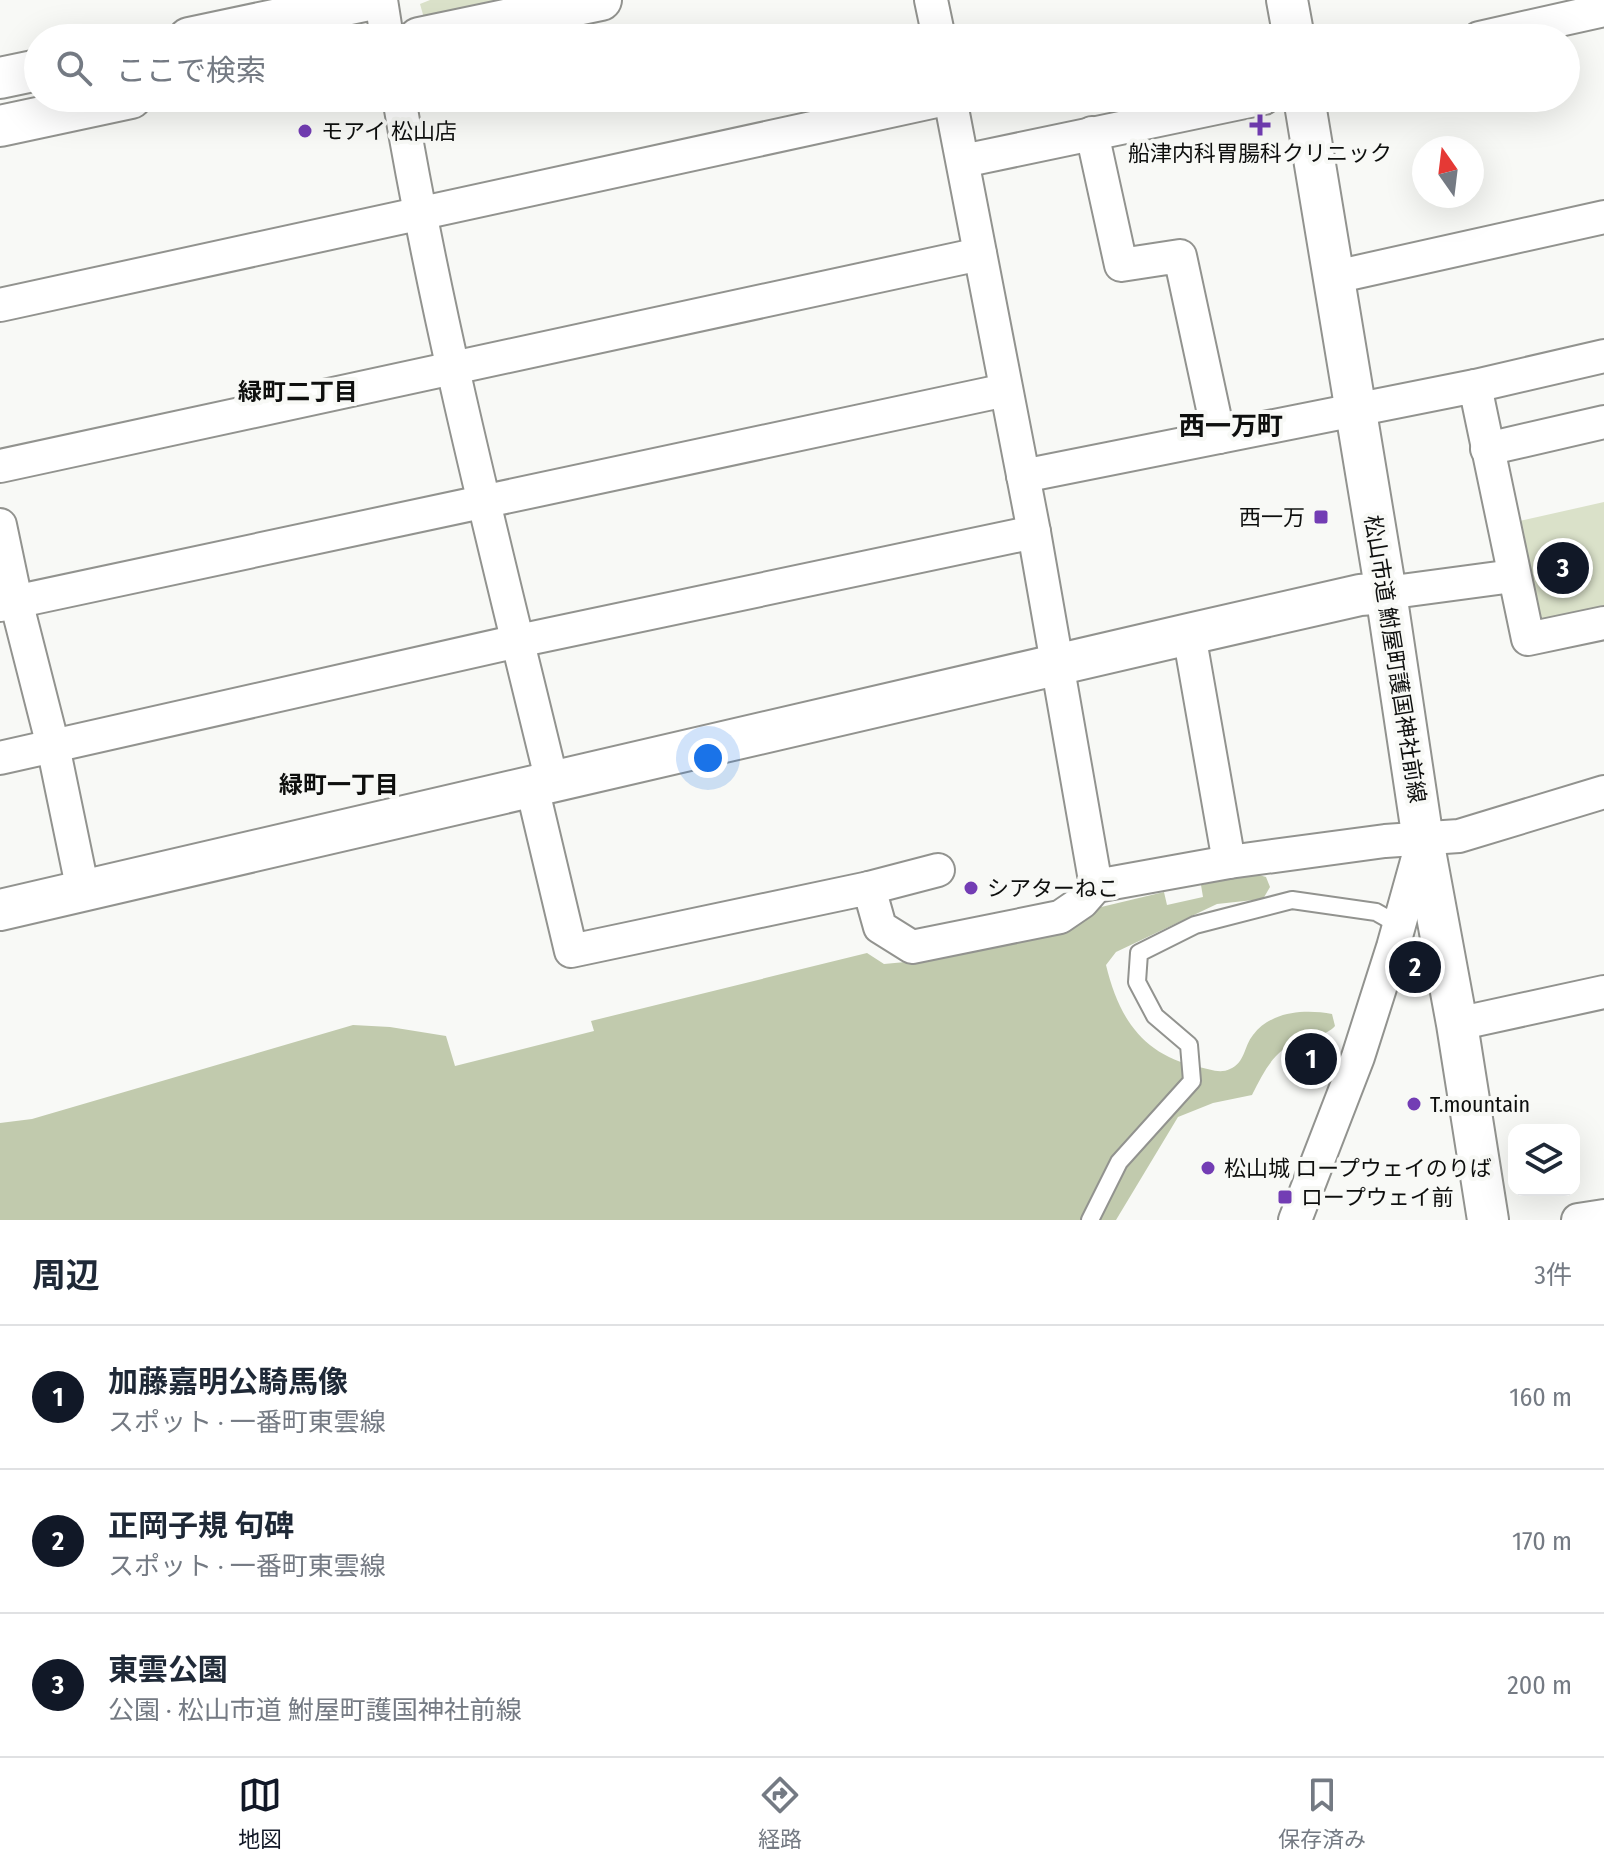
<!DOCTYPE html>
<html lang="ja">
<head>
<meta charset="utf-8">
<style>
  :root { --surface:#fff; --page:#f6f6f7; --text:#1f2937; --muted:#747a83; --line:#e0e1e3; --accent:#111827 }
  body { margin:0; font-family:"Fira Sans Condensed","Noto Sans JP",sans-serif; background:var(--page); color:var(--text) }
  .controls { position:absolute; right:24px; bottom:24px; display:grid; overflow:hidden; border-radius:16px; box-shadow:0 8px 32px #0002 }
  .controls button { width:72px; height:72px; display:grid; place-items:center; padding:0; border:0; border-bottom:2px solid var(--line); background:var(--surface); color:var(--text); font:40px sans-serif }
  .compass { position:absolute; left:1412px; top:136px; width:72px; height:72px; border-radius:50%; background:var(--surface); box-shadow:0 8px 32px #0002; rotate:346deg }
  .you { position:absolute; left:708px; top:758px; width:28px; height:28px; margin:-20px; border:6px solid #fff; border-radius:50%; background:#1a73e8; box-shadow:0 0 0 12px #1a73e833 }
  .badge { display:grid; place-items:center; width:52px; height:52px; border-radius:50%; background:var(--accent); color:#fff; font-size:26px; font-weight:700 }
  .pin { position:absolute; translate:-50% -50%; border:4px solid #fff; box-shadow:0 2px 8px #0006 }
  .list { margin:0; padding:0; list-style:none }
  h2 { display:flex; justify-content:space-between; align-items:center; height:104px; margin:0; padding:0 32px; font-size:34px }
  h2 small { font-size:26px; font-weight:400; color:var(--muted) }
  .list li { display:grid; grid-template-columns:52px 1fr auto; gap:24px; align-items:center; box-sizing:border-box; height:144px; padding:0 32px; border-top:2px solid var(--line) }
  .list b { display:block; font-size:30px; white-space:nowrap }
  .list p { margin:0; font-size:26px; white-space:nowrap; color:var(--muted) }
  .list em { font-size:26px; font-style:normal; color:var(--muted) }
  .icon { flex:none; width:44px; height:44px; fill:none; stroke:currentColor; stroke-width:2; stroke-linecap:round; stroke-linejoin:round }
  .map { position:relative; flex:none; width:1604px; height:1220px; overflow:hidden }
  .search { position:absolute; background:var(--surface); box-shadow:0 8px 32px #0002; left:24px; right:24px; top:24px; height:88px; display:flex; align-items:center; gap:20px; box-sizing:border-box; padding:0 28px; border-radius:44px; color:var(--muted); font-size:30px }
  .sheet { height:536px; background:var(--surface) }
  nav { display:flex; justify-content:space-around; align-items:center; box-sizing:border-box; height:112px; border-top:2px solid var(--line); background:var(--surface); font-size:22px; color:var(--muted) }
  nav a { display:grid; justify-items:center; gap:4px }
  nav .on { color:var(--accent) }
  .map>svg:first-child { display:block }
  .green { fill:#dae1c9 }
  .forest { fill:#c1caad }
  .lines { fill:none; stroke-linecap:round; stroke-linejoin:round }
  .service-casing { stroke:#92938f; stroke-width:20 }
  .minor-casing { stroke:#92938f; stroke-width:36 }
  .tertiary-casing { stroke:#92938f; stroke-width:44 }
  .service { stroke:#fff; stroke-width:16 }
  .minor { stroke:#fff; stroke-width:32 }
  .tertiary { stroke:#fff; stroke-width:40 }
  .poi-dot { fill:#733db4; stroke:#f8f9f6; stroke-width:3 }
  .labels { text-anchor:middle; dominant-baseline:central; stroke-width:8; stroke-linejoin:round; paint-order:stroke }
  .poi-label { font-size:22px; fill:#0e0f0e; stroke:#f8f9f6; text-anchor:start }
  .street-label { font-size:22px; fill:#0e0f0e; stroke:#f8f9f6 }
  .neighbourhood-label { font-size:24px; font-weight:bold; fill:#0e0f0e; stroke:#f8f9f6 }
  .quarter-label { font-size:26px; font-weight:bold; fill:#0e0f0e; stroke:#f8f9f6 }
</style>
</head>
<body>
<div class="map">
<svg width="1604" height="1220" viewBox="0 0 1604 1220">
  <rect width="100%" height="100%" fill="#f8f9f6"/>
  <g class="green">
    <polygon points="430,0 514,0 424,18 420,4"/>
    <polygon points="1604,502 1604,613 1535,627 1511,523"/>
  </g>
  <path class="forest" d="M1252,873l14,4 4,10 -7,12 -46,5 -101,48 -10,13c13,54 37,90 93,102 10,2 21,7 31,2 15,-6 14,-23 23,-34 18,-24 52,-26 79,-21l3,12c-10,11 -21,8 -34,13 -27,11 -37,32 -49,56l-39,8 -35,14 -62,103h-1116v-97l32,-4 321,-94 37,2 56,9 9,30 139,-35 -3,-10 276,-68 17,11 32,-3 181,-53 67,-16 3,13 36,-8 -2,-12z"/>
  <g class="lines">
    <g class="service-casing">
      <polyline id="service" points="1090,1220 1119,1162 1192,1081 1189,1045 1155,1016 1137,982 1139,953 1195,925 1292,900 1376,912 1399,925"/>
    </g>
    <g class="minor-casing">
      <g id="minor">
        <polyline points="381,0 387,38"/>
        <polyline points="931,0 939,38"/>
        <polyline points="1479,38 1604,10"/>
        <path d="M399,98c39,230 98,457 153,684"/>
        <polyline points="950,98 1034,532 1096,886 1229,862 1385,841 1459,836 1604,792"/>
        <polyline points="1092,133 1121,265 1180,256 1219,437"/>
        <polyline points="963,161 1264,98"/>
        <polyline points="1335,277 1604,217"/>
        <polyline points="0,305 950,98"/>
        <polyline points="1475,386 1604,356"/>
        <polyline points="1487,449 1604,422"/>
        <polyline points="0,466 980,254"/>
        <polyline points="1023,476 1475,386 1528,639 1604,623"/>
        <polyline points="0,525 16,601 53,746 83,891"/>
        <polyline points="1386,593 1513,576"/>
        <polyline points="0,605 1006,390"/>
        <polyline points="1189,634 1229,862"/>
        <polyline points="0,758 518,641 1034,532"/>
        <polyline points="532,787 571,951 869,888 880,927 912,947 1060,917 1082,902 1096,886"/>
        <polyline points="869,888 938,870"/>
        <polyline points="1457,1024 1604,992"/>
        <polyline points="1295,1220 1358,1057 1393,947 1422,843"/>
        <polyline points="1578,1220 1604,1216"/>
      </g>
    </g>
    <g class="tertiary-casing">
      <g id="tertiary">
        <polyline points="1287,0 1294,38"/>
        <polyline points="189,38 369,0"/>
        <polyline points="419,38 601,0"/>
        <polyline points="0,78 38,70"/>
        <polyline points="1304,98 1386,593 1423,840 1457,1024 1488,1220"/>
        <polyline points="0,126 131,98"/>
        <polyline points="0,910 1189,634 1360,595 1386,593"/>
      </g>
    </g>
    <use href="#service" class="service"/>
    <use href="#minor" class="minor"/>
    <use href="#tertiary" class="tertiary"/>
  </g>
  <g class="poi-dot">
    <path d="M1256 113h8v8h8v8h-8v8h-8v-8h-8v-8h8z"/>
    <circle cx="305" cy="131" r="8"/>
    <rect x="1313" y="509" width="16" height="16" rx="4"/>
    <circle cx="971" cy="888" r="8"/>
    <circle cx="1414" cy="1104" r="8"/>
    <circle cx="1208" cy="1168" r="8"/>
    <rect x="1277" y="1189" width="16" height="16" rx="4"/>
  </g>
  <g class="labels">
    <g class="poi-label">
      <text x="321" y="131">モアイ 松山店</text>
      <text x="1260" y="153" text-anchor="middle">船津内科胃腸科クリニック</text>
      <text x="1305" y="517" text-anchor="end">西一万</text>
      <text x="987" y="888">シアターねこ</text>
      <text x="1430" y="1104">T.mountain</text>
      <text x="1224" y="1168">松山城 ロープウェイのりば</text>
      <text x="1301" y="1197">ロープウェイ前</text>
    </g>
    <g class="street-label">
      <text transform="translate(1395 659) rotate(81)">松山市道 鮒屋町護国神社前線</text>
    </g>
    <g class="neighbourhood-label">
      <text x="298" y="392">緑町二丁目</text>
      <text x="339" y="785">緑町一丁目</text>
    </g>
    <g class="quarter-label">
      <text x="1231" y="426">西一万町</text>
    </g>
  </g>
</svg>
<div class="controls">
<button><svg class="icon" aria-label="layers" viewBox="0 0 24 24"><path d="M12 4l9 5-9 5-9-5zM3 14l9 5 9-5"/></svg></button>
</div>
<svg class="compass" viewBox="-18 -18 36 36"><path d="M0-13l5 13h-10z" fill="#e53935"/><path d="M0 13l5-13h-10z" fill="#747a83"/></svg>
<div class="you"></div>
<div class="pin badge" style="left:1311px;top:1059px">1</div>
<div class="pin badge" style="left:1415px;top:967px">2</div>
<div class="pin badge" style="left:1563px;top:568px">3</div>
<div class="search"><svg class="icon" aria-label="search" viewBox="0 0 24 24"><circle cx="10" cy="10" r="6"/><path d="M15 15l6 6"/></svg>ここで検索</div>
</div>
<section class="sheet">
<h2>周辺<small>3件</small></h2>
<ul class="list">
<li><span class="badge">1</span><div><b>加藤嘉明公騎馬像</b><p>スポット · 一番町東雲線</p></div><em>160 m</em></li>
<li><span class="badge">2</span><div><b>正岡子規 句碑</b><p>スポット · 一番町東雲線</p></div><em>170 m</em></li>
<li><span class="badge">3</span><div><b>東雲公園</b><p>公園 · 松山市道 鮒屋町護国神社前線</p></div><em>200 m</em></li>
</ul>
</section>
<nav>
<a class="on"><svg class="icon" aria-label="map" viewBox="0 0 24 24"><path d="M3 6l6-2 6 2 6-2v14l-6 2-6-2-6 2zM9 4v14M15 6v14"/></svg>地図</a>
<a><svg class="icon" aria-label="directions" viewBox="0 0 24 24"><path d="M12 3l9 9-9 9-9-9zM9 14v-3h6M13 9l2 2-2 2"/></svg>経路</a>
<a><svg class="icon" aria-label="saved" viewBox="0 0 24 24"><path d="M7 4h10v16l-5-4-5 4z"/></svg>保存済み</a>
</nav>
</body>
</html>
